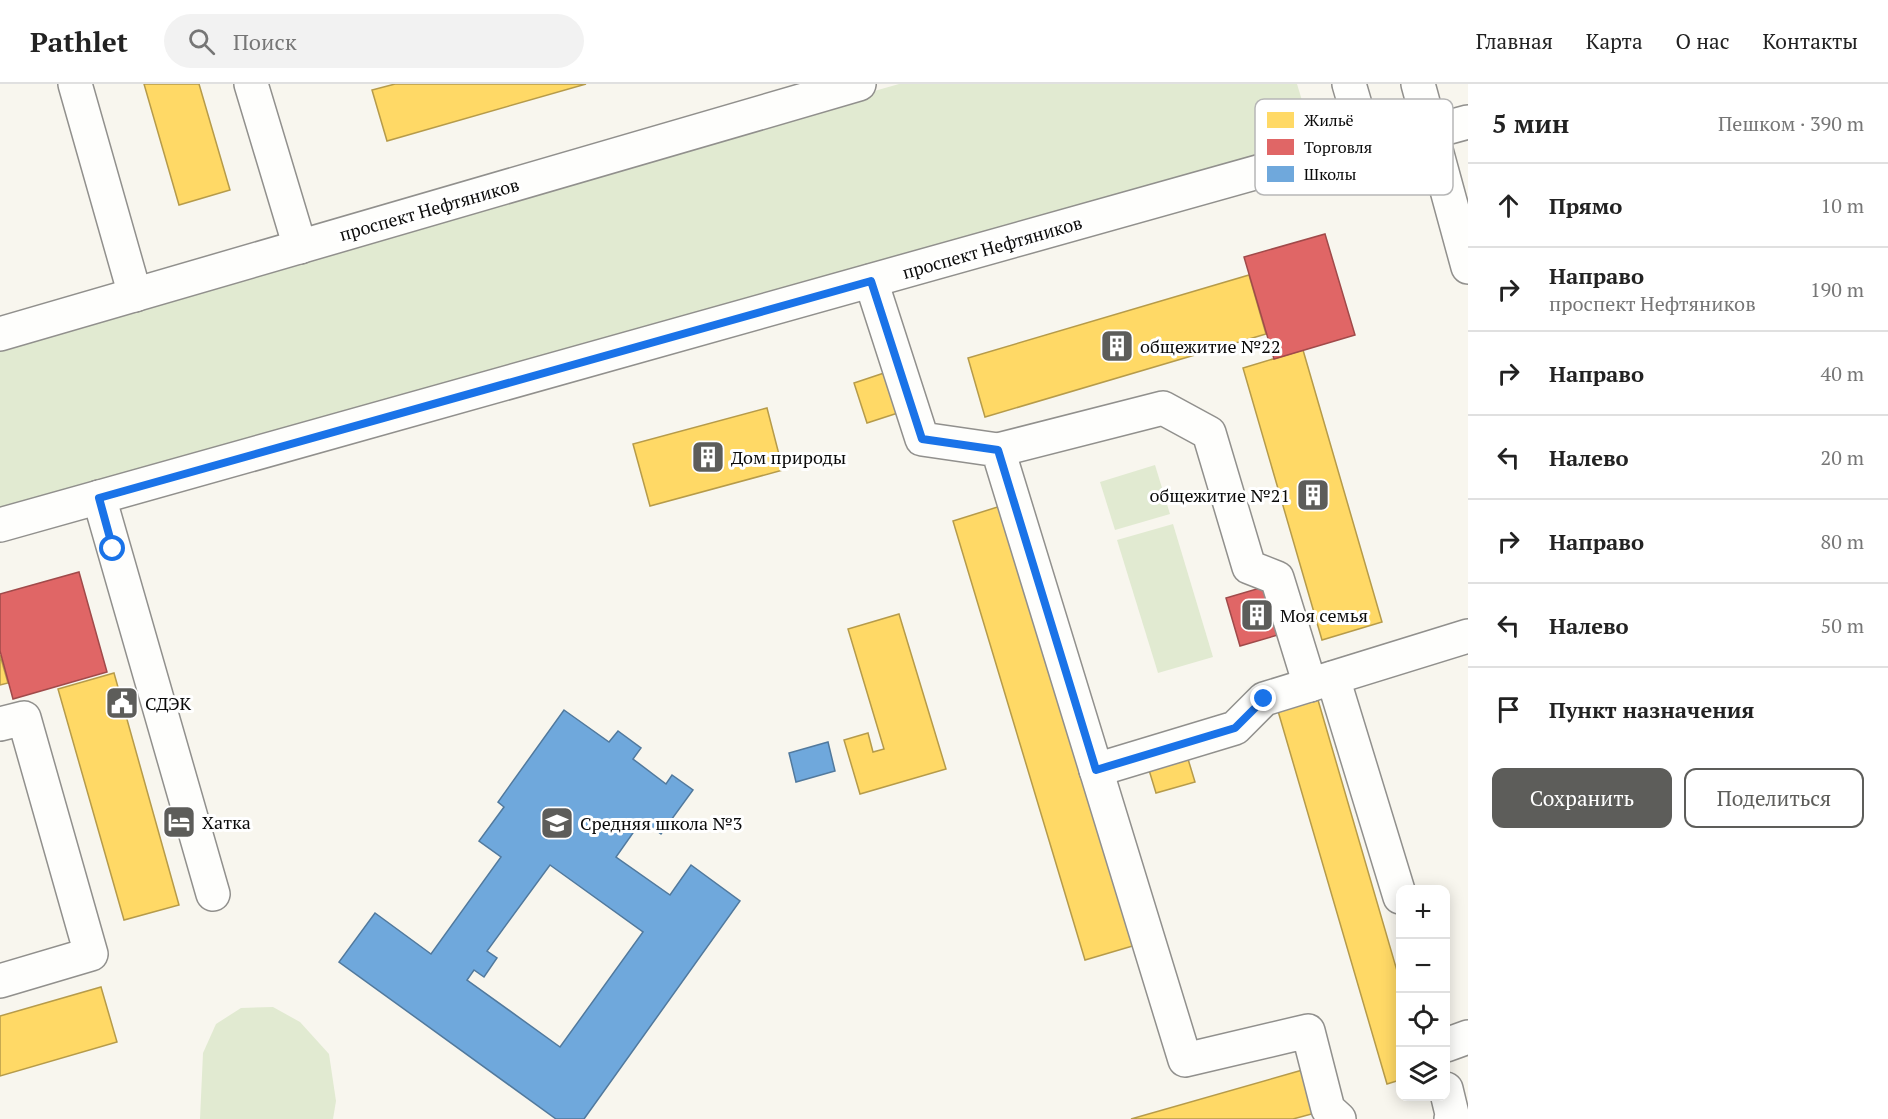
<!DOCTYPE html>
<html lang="ru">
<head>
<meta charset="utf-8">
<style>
  :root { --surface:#fff; --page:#f2f2f2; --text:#222; --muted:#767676; --line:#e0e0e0; --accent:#5d5d5a }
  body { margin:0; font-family:"PT Serif",serif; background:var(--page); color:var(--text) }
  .controls { position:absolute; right:18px; bottom:18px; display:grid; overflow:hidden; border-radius:12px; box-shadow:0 3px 15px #0003 }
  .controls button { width:54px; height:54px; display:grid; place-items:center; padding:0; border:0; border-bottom:2px solid var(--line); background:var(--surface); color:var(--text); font:30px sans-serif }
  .stop { position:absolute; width:18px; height:18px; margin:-14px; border:4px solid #1a73e8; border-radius:50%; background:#fff }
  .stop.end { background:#1a73e8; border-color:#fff; box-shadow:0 2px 6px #0008 }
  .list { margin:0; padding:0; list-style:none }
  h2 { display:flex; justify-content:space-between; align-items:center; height:78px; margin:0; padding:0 24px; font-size:26px }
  h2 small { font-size:20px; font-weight:400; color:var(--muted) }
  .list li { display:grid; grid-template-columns:39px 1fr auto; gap:18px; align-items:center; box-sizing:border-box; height:84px; padding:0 24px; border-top:2px solid var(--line) }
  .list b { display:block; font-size:22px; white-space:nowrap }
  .list p { margin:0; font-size:20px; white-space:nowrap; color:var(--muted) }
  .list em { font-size:20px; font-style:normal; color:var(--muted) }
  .actions { display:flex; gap:12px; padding:18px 24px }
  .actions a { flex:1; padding:14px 0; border:2px solid var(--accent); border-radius:12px; text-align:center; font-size:21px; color:var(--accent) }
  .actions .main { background:var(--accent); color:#fff }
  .icon { flex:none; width:33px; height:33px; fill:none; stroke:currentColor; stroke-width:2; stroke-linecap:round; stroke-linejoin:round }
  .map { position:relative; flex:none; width:1468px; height:1035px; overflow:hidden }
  header { display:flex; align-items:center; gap:36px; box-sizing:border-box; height:84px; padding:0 30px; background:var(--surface); border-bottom:2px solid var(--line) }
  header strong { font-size:28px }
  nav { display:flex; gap:33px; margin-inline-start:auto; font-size:21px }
  .search { width:420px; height:54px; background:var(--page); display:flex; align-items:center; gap:15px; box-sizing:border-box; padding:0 21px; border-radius:33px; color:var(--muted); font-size:22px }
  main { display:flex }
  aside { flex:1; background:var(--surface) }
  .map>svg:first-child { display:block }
  .green { fill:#e1ead1 }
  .homes { fill:#ffd966; stroke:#b69b4a; stroke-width:1.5 }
  .shops { fill:#e06666; stroke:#a04a4a; stroke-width:1.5 }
  .schools { fill:#6fa8dc; stroke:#51799d; stroke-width:1.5; fill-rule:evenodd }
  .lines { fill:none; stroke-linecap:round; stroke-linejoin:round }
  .minor-casing { stroke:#91908d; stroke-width:36 }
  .minor { stroke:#fefefc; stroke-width:33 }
  .route { stroke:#1a73e8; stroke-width:8 }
  .labels { text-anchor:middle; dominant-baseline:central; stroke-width:6; stroke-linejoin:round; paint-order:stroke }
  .street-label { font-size:18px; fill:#0a0a0a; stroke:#fff }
  .poi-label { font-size:18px; fill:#0a0a0a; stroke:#fff; text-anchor:start }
  .key { fill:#fff; stroke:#b6b6b6; stroke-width:1.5 }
  .key-label { font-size:16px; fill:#0a0a0a }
</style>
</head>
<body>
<header>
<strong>Pathlet</strong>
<div class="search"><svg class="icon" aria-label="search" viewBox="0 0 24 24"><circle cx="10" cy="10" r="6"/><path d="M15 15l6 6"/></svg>Поиск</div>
<nav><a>Главная</a><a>Карта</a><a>О нас</a><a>Контакты</a></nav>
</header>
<main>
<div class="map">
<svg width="1468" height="1035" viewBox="0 0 1468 1035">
  <rect width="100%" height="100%" fill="#f8f6ee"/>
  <g class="green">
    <polygon points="899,0 1297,0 1314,56 0,439 0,256"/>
    <polygon points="1155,381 1170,430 1115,446 1100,398"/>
    <polygon points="1173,440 1213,573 1158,589 1117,456"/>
    <polygon points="273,923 300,938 329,970 336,1017 333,1035 200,1035 203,969 216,940 241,924"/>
  </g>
  <g class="homes">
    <polygon points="144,0 199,0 230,106 179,121"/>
    <polygon points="395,0 586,0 387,57 372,6"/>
    <polygon points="1249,191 1266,250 985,333 968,274"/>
    <polygon points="1303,266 1382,538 1322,556 1243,284"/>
    <polygon points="890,287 904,327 867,339 854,299"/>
    <polygon points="767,324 783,386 650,422 633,360"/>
    <polygon points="1004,421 1136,861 1085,876 953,437"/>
    <polygon points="899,530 946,685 860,710 844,656 868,649 873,668 884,665 848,545"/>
    <polygon points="0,571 8,599 0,601"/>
    <polygon points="114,589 179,821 124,836 58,605"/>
    <polygon points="1318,616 1400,897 1400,996 1387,1000 1278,627"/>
    <polygon points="1188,675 1195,698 1156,709 1149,686"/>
    <polygon points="101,903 117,958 0,992 0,932"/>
    <polygon points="1306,985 1319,1028 1293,1035 1131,1035"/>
  </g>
  <g class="shops">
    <polygon points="1325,150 1355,251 1274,275 1244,173"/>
    <polygon points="79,488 107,588 13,615 0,567 0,510"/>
    <polygon points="1274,500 1288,548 1240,562 1226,514"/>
  </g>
  <g class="schools">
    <path d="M564,626l45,32 9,-11 23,17 -8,11 33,25 6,-9 21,15 -32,44 -19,-14 -26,37 54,38 21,-30 49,36 -156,218h-28l-217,-157 36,-49 56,41 70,-97 -22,-16 25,-34 -6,-5zM550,781l93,67 -83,115 -93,-67 7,-10 10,7 13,-19 -10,-7z"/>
    <polygon points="828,658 835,687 796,698 789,669"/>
  </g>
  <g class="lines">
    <g class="minor-casing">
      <g id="minor">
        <polyline points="75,0 135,211"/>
        <polyline points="251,0 300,163"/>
        <polyline points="1349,0 1366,58"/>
        <polyline points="1418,0 1468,183"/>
        <polyline points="1431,48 1468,38"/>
        <polyline points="871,197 922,355 998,366 1185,976 1308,947 1328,1025 1339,1035"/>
        <polyline points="0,250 859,0"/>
        <polyline points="998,366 1163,324 1209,349 1249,483 1277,494 1310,601"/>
        <polyline points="99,413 213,810"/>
        <polyline points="0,441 1429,40"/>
        <polyline points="1333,594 1400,813"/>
        <polyline points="0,640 24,634 91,870 0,897"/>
        <polyline points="1096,686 1235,644 1264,615 1468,552"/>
        <polyline points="1446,961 1468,953"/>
        <polyline points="1446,1005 1453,1034 1451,1035"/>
      </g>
    </g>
    <use href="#minor" class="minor"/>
  </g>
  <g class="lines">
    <polyline class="route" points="113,465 99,414 871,197 922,355 998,366 1096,686 1235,644 1264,615"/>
  </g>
  <defs>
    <g id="building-square" transform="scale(1.725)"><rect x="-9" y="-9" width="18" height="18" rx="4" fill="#5d5d5a" stroke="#fff"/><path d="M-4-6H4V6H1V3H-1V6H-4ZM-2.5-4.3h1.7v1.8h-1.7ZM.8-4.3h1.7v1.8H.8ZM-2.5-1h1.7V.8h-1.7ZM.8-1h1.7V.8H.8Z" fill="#fff"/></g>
    <g id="civic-square" transform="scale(1.725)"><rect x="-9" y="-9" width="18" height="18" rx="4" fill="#5d5d5a" stroke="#fff"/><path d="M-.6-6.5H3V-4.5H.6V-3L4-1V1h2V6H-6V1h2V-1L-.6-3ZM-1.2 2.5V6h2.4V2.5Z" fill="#fff"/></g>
    <g id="hotel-square" transform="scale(1.725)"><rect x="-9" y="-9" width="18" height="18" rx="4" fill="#5d5d5a" stroke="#fff"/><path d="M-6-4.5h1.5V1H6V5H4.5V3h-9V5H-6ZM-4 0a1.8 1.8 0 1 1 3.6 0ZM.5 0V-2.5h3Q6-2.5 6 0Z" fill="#fff"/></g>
    <g id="school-square" transform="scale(1.725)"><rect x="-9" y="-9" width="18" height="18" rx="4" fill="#5d5d5a" stroke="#fff"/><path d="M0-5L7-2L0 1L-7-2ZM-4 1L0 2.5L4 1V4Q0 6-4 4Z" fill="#fff"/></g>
  </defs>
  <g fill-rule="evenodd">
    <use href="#building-square" x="1117" y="262"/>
    <use href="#building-square" x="708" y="373"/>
    <use href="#building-square" x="1313" y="411"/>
    <use href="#building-square" x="1257" y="531"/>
    <use href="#civic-square" x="122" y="619"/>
    <use href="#hotel-square" x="179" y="738"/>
    <use href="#school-square" x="557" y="739"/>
  </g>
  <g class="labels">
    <g class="street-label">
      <text transform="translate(429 125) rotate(-16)">проспект Нефтяников</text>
      <text transform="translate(992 163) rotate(-16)">проспект Нефтяников</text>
    </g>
    <g class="poi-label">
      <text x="1140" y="262">общежитие №22</text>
      <text x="731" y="373">Дом природы</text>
      <text x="1290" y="411" text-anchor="end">общежитие №21</text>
      <text x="1280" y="531">Моя семья</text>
      <text x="145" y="619">СДЭК</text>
      <text x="202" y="738">Хатка</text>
      <text x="580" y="739">Средняя школа №3</text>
    </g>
  </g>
  <rect x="1255" y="15" width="198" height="96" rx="9" class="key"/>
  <rect x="1267" y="28" width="27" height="16" fill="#ffd966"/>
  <rect x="1267" y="55" width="27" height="16" fill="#e06666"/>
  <rect x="1267" y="82" width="27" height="16" fill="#6fa8dc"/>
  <g class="key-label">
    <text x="1304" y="42">Жильё</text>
    <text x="1304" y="69">Торговля</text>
    <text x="1304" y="96">Школы</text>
  </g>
</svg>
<div class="controls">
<button>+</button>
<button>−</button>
<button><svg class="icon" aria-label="locate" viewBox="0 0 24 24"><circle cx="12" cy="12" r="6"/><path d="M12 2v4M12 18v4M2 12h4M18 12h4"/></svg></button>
<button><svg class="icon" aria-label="layers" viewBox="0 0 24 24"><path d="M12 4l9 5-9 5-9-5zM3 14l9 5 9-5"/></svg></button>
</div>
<div class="stop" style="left:113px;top:465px"></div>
<div class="stop end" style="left:1264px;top:615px"></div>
</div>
<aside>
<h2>5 мин<small>Пешком · 390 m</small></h2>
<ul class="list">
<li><svg class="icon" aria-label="ahead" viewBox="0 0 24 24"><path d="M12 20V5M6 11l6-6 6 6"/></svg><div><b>Прямо</b></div><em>10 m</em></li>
<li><svg class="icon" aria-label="right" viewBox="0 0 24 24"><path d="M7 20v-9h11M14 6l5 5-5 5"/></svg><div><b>Направо</b><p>проспект Нефтяников</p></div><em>190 m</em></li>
<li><svg class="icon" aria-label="right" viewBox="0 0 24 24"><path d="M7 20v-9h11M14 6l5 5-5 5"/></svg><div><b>Направо</b></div><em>40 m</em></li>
<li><svg class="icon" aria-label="left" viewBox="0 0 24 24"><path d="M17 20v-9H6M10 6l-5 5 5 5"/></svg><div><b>Налево</b></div><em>20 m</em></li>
<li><svg class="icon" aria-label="right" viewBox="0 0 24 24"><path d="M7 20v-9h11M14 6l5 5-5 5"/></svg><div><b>Направо</b></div><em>80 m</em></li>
<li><svg class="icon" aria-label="left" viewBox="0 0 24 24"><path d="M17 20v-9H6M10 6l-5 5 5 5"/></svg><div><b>Налево</b></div><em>50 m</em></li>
<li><svg class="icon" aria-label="arrive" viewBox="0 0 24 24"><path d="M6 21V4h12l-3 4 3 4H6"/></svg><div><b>Пункт назначения</b></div></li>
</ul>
<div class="actions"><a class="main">Сохранить</a><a>Поделиться</a></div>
</aside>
</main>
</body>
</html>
